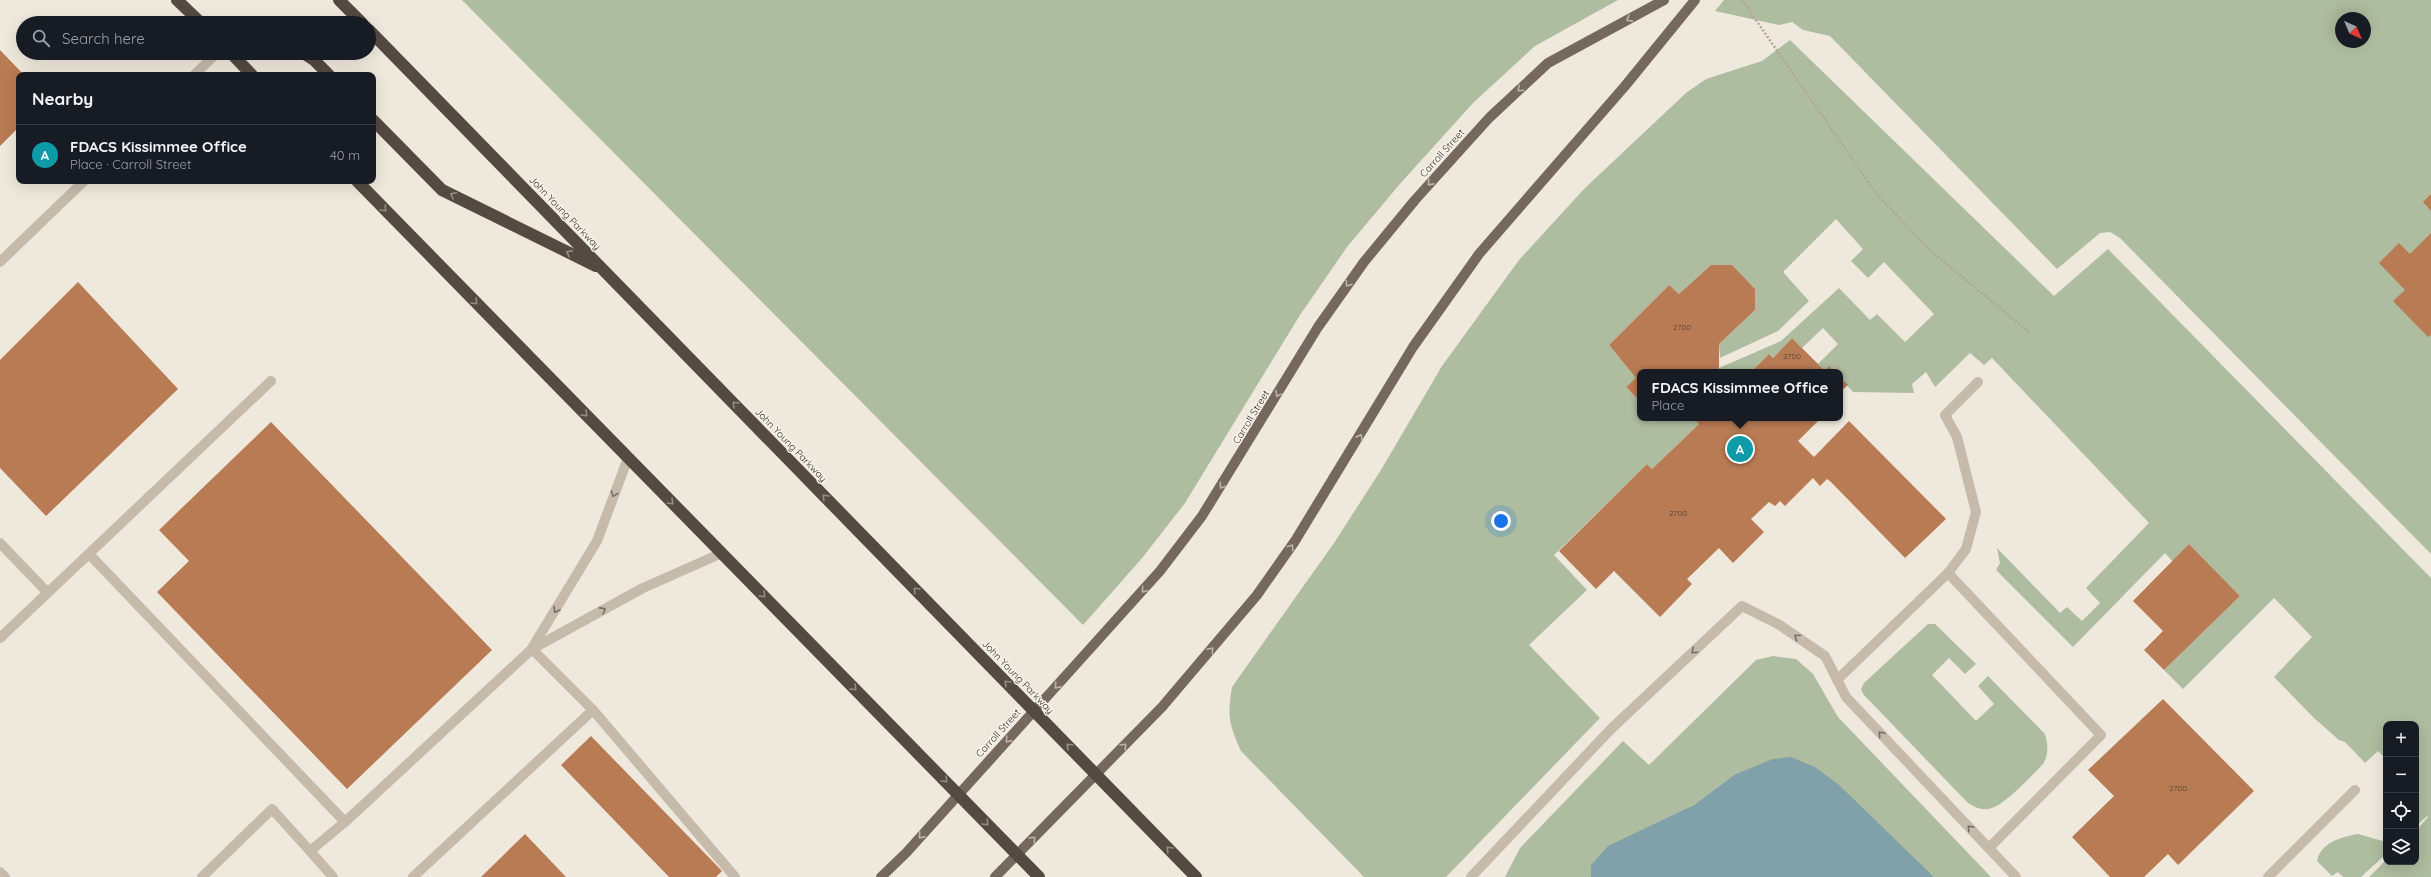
<!DOCTYPE html>
<html lang="en">
<head>
<meta charset="utf-8">
<style>
  :root { --surface:#171b24; --page:#20242c; --text:#f1f3f6; --muted:#9ea1a6; --line:#363941; --accent:#94a6ac }
  body { margin:0; font-family:Quicksand,sans-serif; background:var(--page); color:var(--text) }
  .controls { position:absolute; right:12px; bottom:12px; display:grid; overflow:hidden; border-radius:8px; box-shadow:0 4px 16px #0002 }
  .controls button { width:36px; height:36px; display:grid; place-items:center; padding:0; border:0; border-bottom:1px solid var(--line); background:var(--surface); color:var(--text); font:20px sans-serif }
  .compass { position:absolute; left:2335px; top:12px; width:36px; height:36px; border-radius:50%; background:var(--surface); box-shadow:0 4px 16px #0002; rotate:136deg }
  .you { position:absolute; left:1501px; top:521px; width:14px; height:14px; margin:-10px; border:3px solid #fff; border-radius:50%; background:#1a73e8; box-shadow:0 0 0 6px #1a73e833 }
  .badge { display:grid; place-items:center; width:26px; height:26px; border-radius:50%; background:var(--accent); color:#fff; font-size:13px; font-weight:700 }
  .pin { position:absolute; translate:-50% -50%; border:2px solid #fff; box-shadow:0 1px 4px #0006 }
  .popup { position:absolute; left:1637px; top:369px; width:206px; height:52px; box-sizing:border-box; display:grid; place-content:center; border-radius:8px; background:var(--surface); filter:drop-shadow(0 1px 3px #0005); font-size:13px; white-space:nowrap; color:var(--muted) }
  .popup b { font-size:15px; color:var(--text) }
  .popup::after { content:''; position:absolute; left:50%; top:100%; margin-left:-8px; border:8px solid transparent; border-top-color:var(--surface) }
  .list { margin:0; padding:0; list-style:none }
  h2 { display:flex; justify-content:space-between; align-items:center; height:52px; margin:0; padding:0 16px; font-size:17px }
  h2 small { font-size:13px; font-weight:400; color:var(--muted) }
  .list li { display:grid; grid-template-columns:26px 1fr auto; gap:12px; align-items:center; box-sizing:border-box; height:60px; padding:0 16px; border-top:1px solid var(--line) }
  .list b { display:block; font-size:15px; white-space:nowrap }
  .list p { margin:0; font-size:13px; white-space:nowrap; color:var(--muted) }
  .list em { font-size:13px; font-style:normal; color:var(--muted) }
  .icon { flex:none; width:22px; height:22px; fill:none; stroke:currentColor; stroke-width:2; stroke-linecap:round; stroke-linejoin:round }
  .map { position:relative; flex:none; width:2431px; height:877px; overflow:hidden }
  .search { position:absolute; background:var(--surface); box-shadow:0 4px 16px #0002; left:16px; top:16px; width:360px; height:44px; display:flex; align-items:center; gap:10px; box-sizing:border-box; padding:0 14px; border-radius:22px; color:var(--muted); font-size:15px }
  .panel { position:absolute; background:var(--surface); box-shadow:0 4px 16px #0002; left:16px; top:72px; width:360px; height:112px; border-radius:8px }
  .map>svg:first-child { display:block }
  .green { fill:#aebc9f; fill-rule:evenodd }
  .water { fill:#80a1a9 }
  .building { fill:#b87b53 }
  .lines { fill:none; stroke-linecap:round; stroke-linejoin:round }
  .path { stroke:#b1a695; stroke-width:2.5; stroke-dasharray:2 2; stroke-linecap:butt }
  .lane { stroke:#c6bbab; stroke-width:10 }
  .street { stroke:#c6bbab; stroke-width:10 }
  .primary { stroke:#75685c; stroke-width:10 }
  .highway { stroke:#544a41; stroke-width:12 }
  .oneway { stroke:#bcb4aa }
  .oneway2 { stroke:#958e84 }
  .oneway3 { stroke:#766d64 }
  .labels { text-anchor:middle; dominant-baseline:central; stroke-width:3; stroke-linejoin:round; paint-order:stroke }
  .number-label { font-size:8px; fill:#554134 }
  .street-label { font-size:10px; fill:#342e29; stroke:#f7f3e9 }
</style>
</head>
<body>
<div class="map">
<svg width="2431" height="877" viewBox="0 0 2431 877">
  <rect width="100%" height="100%" fill="#efe9dd"/>
  <g class="green">
    <polygon points="462,0 1618,0 1535,46 1473,103 1399,185 1347,247 1300,315 1185,503 1143,557 1083,625"/>
    <path d="M1724,0h707v554l-311,-316 -10,-6 -10,1 -43,36 -227,-233 -27,-6 -11,-8 -13,3 -64,-14zM2341,18h24v24h-24z"/>
    <path d="M1790,40l264,256 54,-47 323,329v299h-62l17,-17v2h30v-31l12,-14 -1,-1 -11,10v-102h-30v35l-8,-8 -13,12 -20,-21 -6,-2 -25,-22 -40,-41 38,-40 -38,-39 -91,91 -19,-19 76,-74 -51,-52 -16,18 -8,-9 -92,94 -77,-77 4,-7 -3,-15 63,65 7,-6 15,14 18,-18 -14,-15 63,-65 -157,-165 -8,7 -14,-12 -35,34 -9,-15 -14,12 2,9 -61,-1 -13,-15v-5h-5l-6,-6 -4,5 -7,-7 20,-20 -15,-16 -21,20 -10,-10 -19,20 -4,-4 -18,18h-32v-4l62,-27 58,-53 31,32 7,-6 28,28 29,-28 -50,-52 -16,16 -17,-17 12,-12 -27,-30 -53,53 26,29 -31,30 -58,27 -1,-14 36,-34v-21l-23,-24h-21l-32,29 -10,-9 -60,60 27,33 -10,9 14,14v17h52l7,6 -47,45 -5,-5 -93,91 33,35 -58,55 71,73 -154,159h-82l-123,-126c-12,-27 -14,-35 -9,-64l102,-144 47,-73 61,-104 77,-106 66,-72 101,-95 20,-14 56,-18z"/>
    <path d="M1928,624h7l41,40 -11,10 -16,-16 -17,17 44,46 18,-17 -16,-18 10,-10 57,58c3,11 4,20 -2,30 -12,12 -36,39 -51,44 -9,3 -16,0 -24,-5l-105,-109 -2,-5 3,-6z"/>
    <polygon points="1773,656 1796,659 1813,674 1838,717 1991,877 1934,877 1920,865 1734,775 1694,805 1655,825 1591,865 1591,877 1505,877 1520,848 1623,741 1649,765 1756,660"/>
    <path d="M2358,834l28,8v12l-25,23h-18l-5,-5 -6,4 -15,-15c4,-19 25,-24 41,-27z"/>
  </g>
  <polygon class="water" points="1791,757 1815,767 1839,785 1934,877 1591,877 1591,865 1608,846 1694,805 1734,775 1773,759"/>
  <g class="building">
    <polygon points="0,50 24,75 19,75 19,127 0,146"/>
    <polygon points="2431,194 2431,211 2423,202"/>
    <polygon points="2431,233 2431,335 2428,337 2393,301 2405,290 2379,263 2399,243 2410,254"/>
    <polygon points="1711,265 1732,265 1755,289 1755,310 1719,344 1719,372 1640,372 1640,401 1626,387 1636,378 1609,345 1669,285 1679,294"/>
    <polygon points="78,282 178,389 46,516 0,468 0,360"/>
    <polygon points="1792,338 1825,371 1829,366 1835,372 1751,372 1769,354 1773,358"/>
    <polygon points="1840,377 1848,385 1840,392"/>
    <polygon points="1692,418 1821,418 1798,441 1814,457 1849,421 1946,519 1905,558 1831,482 1827,479 1820,486 1813,478 1785,506 1780,501 1775,506 1769,502 1751,519 1764,532 1733,563 1719,548 1687,579 1692,584 1660,617 1614,571 1596,589 1559,551 1647,464 1652,469 1699,424"/>
    <polygon points="271,422 492,650 347,789 157,592 189,561 159,530"/>
    <polygon points="2189,544 2240,596 2164,670 2144,650 2163,631 2133,601"/>
    <polygon points="2163,699 2254,791 2178,865 2168,854 2144,877 2110,877 2072,837 2114,796 2088,770"/>
    <polygon points="591,736 722,871 716,877 669,877 561,765"/>
    <polygon points="525,834 566,877 481,877"/>
  </g>
  <g class="lines">
    <polyline class="path" points="1742,0 1875,192 1927,248 2029,332"/>
    <g class="lane">
      <polyline points="1978,382 1945,415 1957,437 1976,512 1966,549 1948,573 2101,735 1989,848"/>
      <polyline points="0,543 47,592"/>
      <polyline points="89,554 345,822 532,649 643,588 722,553"/>
      <polyline points="0,638 271,381"/>
      <polyline points="532,648 597,541 628,458"/>
      <polyline points="532,649 593,710 735,877"/>
      <polyline points="1837,680 1948,573"/>
      <polyline points="310,851 333,877"/>
      <polyline points="0,872 5,877"/>
      <polyline points="202,877 272,809 310,851 345,822"/>
      <polyline points="413,877 593,710"/>
      <polyline points="1471,877 1611,729 1742,606 1778,624 1825,656 1846,697 2016,877"/>
      <polyline points="2268,877 2355,790"/>
    </g>
    <g class="street">
      <polyline points="194,75 217,53"/>
      <polyline points="0,262 84,181"/>
    </g>
    <g class="primary">
      <polyline points="881,877 906,853 1160,571 1202,516 1318,327 1364,262 1415,200 1489,118 1548,63 1664,0"/>
      <polyline points="995,877 1162,707 1257,595 1295,541 1413,347 1479,254 1625,86 1695,0"/>
    </g>
    <g class="highway">
      <polyline points="177,0 201,23"/>
      <polyline points="339,0 362,23"/>
      <polyline points="369,30 1196,877"/>
      <polyline points="231,53 252,75"/>
      <polyline points="303,53 314,60 329,75"/>
      <polyline points="373,120 442,190 596,266"/>
      <polyline points="357,181 1039,877"/>
    </g>
  </g>
  <defs><path id="oneway-chevron" d="M-2-3.5L2.5 0L-2 3.5" fill="none" stroke-width="1.6" stroke-linecap="round" stroke-linejoin="round"/></defs>
  <g class="oneway">
    <use href="#oneway-chevron" transform="translate(1629 19) rotate(151)"/>
    <use href="#oneway-chevron" transform="translate(1520 89) rotate(137)"/>
    <use href="#oneway-chevron" transform="translate(1430 183) rotate(132)"/>
    <use href="#oneway-chevron" transform="translate(1348 284) rotate(125)"/>
    <use href="#oneway-chevron" transform="translate(1278 394) rotate(121)"/>
    <use href="#oneway-chevron" transform="translate(1360 437) rotate(-59)"/>
    <use href="#oneway-chevron" transform="translate(1222 486) rotate(123)"/>
    <use href="#oneway-chevron" transform="translate(1291 547) rotate(-54)"/>
    <use href="#oneway-chevron" transform="translate(1144 590) rotate(131)"/>
    <use href="#oneway-chevron" transform="translate(1211 650) rotate(-49)"/>
    <use href="#oneway-chevron" transform="translate(1057 686) rotate(132)"/>
    <use href="#oneway-chevron" transform="translate(1008 740) rotate(132)"/>
    <use href="#oneway-chevron" transform="translate(1124 746) rotate(-46)"/>
    <use href="#oneway-chevron" transform="translate(921 836) rotate(132)"/>
    <use href="#oneway-chevron" transform="translate(1033 839) rotate(-46)"/>
  </g>
  <g class="oneway2">
    <use href="#oneway-chevron" transform="translate(453 195) rotate(-154)"/>
    <use href="#oneway-chevron" transform="translate(384 209) rotate(46)"/>
    <use href="#oneway-chevron" transform="translate(569 253) rotate(-154)"/>
    <use href="#oneway-chevron" transform="translate(475 302) rotate(46)"/>
    <use href="#oneway-chevron" transform="translate(735 404) rotate(-134)"/>
    <use href="#oneway-chevron" transform="translate(585 414) rotate(46)"/>
    <use href="#oneway-chevron" transform="translate(825 497) rotate(-134)"/>
    <use href="#oneway-chevron" transform="translate(671 502) rotate(45)"/>
    <use href="#oneway-chevron" transform="translate(916 590) rotate(-134)"/>
    <use href="#oneway-chevron" transform="translate(763 595) rotate(46)"/>
    <use href="#oneway-chevron" transform="translate(1007 683) rotate(-134)"/>
    <use href="#oneway-chevron" transform="translate(854 688) rotate(46)"/>
    <use href="#oneway-chevron" transform="translate(1069 746) rotate(-134)"/>
    <use href="#oneway-chevron" transform="translate(945 780) rotate(46)"/>
    <use href="#oneway-chevron" transform="translate(986 823) rotate(46)"/>
    <use href="#oneway-chevron" transform="translate(1169 849) rotate(-134)"/>
  </g>
  <g class="oneway3">
    <use href="#oneway-chevron" transform="translate(614 494) rotate(110)"/>
    <use href="#oneway-chevron" transform="translate(556 610) rotate(121)"/>
    <use href="#oneway-chevron" transform="translate(603 610) rotate(-29)"/>
    <use href="#oneway-chevron" transform="translate(1797 637) rotate(-145)"/>
    <use href="#oneway-chevron" transform="translate(1694 651) rotate(137)"/>
    <use href="#oneway-chevron" transform="translate(1881 734) rotate(-133)"/>
    <use href="#oneway-chevron" transform="translate(1970 828) rotate(-133)"/>
  </g>
  <g class="labels">
    <g class="number-label">
      <text x="1682" y="327">2700</text>
      <text x="1792" y="356">2700</text>
      <text x="1678" y="513">2700</text>
      <text x="2178" y="788">2700</text>
    </g>
    <g class="street-label">
      <text transform="translate(1442 153) rotate(-48)">Carroll Street</text>
      <text transform="translate(565 213) rotate(46)">John Young Parkway</text>
      <text transform="translate(1251 417) rotate(-59)">Carroll Street</text>
      <text transform="translate(791 445) rotate(46)">John Young Parkway</text>
      <text transform="translate(1018 677) rotate(46)">John Young Parkway</text>
      <text transform="translate(998 733) rotate(-48)">Carroll Street</text>
    </g>
  </g>
</svg>
<div class="controls">
<button>+</button>
<button>−</button>
<button><svg class="icon" aria-label="locate" viewBox="0 0 24 24"><circle cx="12" cy="12" r="6"/><path d="M12 2v4M12 18v4M2 12h4M18 12h4"/></svg></button>
<button><svg class="icon" aria-label="layers" viewBox="0 0 24 24"><path d="M12 4l9 5-9 5-9-5zM3 14l9 5 9-5"/></svg></button>
</div>
<svg class="compass" viewBox="-18 -18 36 36"><path d="M0-13l5 13h-10z" fill="#e53935"/><path d="M0 13l5-13h-10z" fill="#9ea1a6"/></svg>
<div class="you"></div>
<div class="pin badge" style="left:1740px;top:449px;background:#0f9aa8">A</div>
<div class="popup"><b>FDACS Kissimmee Office</b>Place</div>
<div class="search"><svg class="icon" aria-label="search" viewBox="0 0 24 24"><circle cx="10" cy="10" r="6"/><path d="M15 15l6 6"/></svg>Search here</div>
<section class="panel">
<h2>Nearby<small></small></h2>
<ul class="list">
<li><span class="badge" style="background:#0f9aa8">A</span><div><b>FDACS Kissimmee Office</b><p>Place · Carroll Street</p></div><em>40 m</em></li>
</ul>
</section>
</div>
</body>
</html>
